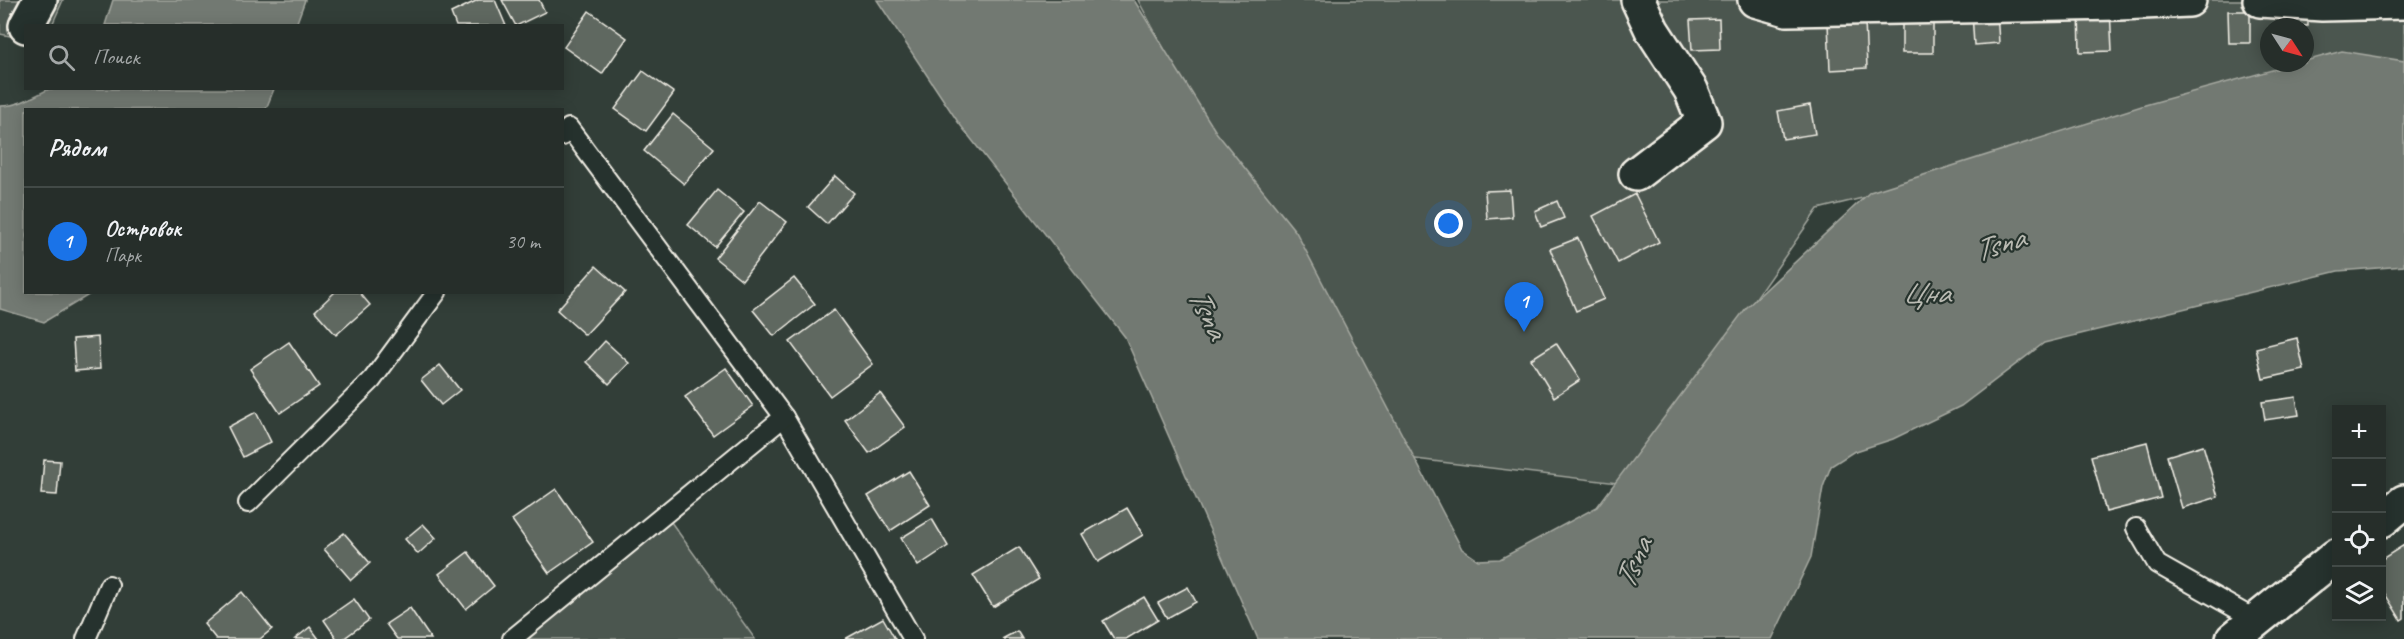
<!DOCTYPE html>
<html lang="ru">
<head>
<meta charset="utf-8">
<style>
  :root { --surface:#262e2a; --page:#323a36; --text:#f1f3f6; --muted:#a4a8a8; --line:#424a47; --accent:#1a73e8 }
  body { margin:0; font-family:Caveat,sans-serif; background:var(--page); color:var(--text) }
  .controls { position:absolute; right:18px; bottom:18px; display:grid; overflow:hidden; border-radius:0px; box-shadow:0 3px 15px #0003 }
  .controls button { width:54px; height:54px; display:grid; place-items:center; padding:0; border:0; border-bottom:2px solid var(--line); background:var(--surface); color:var(--text); font:30px sans-serif }
  .compass { position:absolute; left:2260px; top:18px; width:54px; height:54px; border-radius:50%; background:var(--surface); box-shadow:0 3px 15px #0003; rotate:126deg }
  .you { position:absolute; left:1449px; top:224px; width:21px; height:21px; margin:-15px; border:4px solid #fff; border-radius:50%; background:#1a73e8; box-shadow:0 0 0 9px #1a73e833 }
  .badge { display:grid; place-items:center; width:39px; height:39px; border-radius:50%; background:var(--accent); color:#fff; font-size:20px; font-weight:700 }
  .pin { position:absolute; translate:-50% -50px; filter:drop-shadow(0 2px 3px #0008) }
  .pin::after { content:''; position:absolute; top:32px; width:21px; height:18px; background:inherit; clip-path:polygon(0 0,100% 0,50% 100%) }
  .list { margin:0; padding:0; list-style:none }
  h2 { display:flex; justify-content:space-between; align-items:center; height:78px; margin:0; padding:0 24px; font-size:26px }
  h2 small { font-size:20px; font-weight:400; color:var(--muted) }
  .list li { display:grid; grid-template-columns:39px 1fr auto; gap:18px; align-items:center; box-sizing:border-box; height:108px; padding:0 24px; border-top:2px solid var(--line) }
  .list b { display:block; font-size:22px; white-space:nowrap }
  .list p { margin:0; font-size:20px; white-space:nowrap; color:var(--muted) }
  .list em { font-size:20px; font-style:normal; color:var(--muted) }
  .icon { flex:none; width:33px; height:33px; fill:none; stroke:currentColor; stroke-width:2; stroke-linecap:round; stroke-linejoin:round }
  .map { position:relative; flex:none; width:2404px; height:639px; overflow:hidden }
  .search { position:absolute; background:var(--surface); box-shadow:0 3px 15px #0003; left:24px; top:24px; width:540px; height:66px; display:flex; align-items:center; gap:15px; box-sizing:border-box; padding:0 21px; border-radius:0px; color:var(--muted); font-size:22px }
  .panel { position:absolute; background:var(--surface); box-shadow:0 3px 15px #0003; left:24px; top:108px; width:540px; height:186px; border-radius:0px }
  .map>svg:first-child { display:block }
  .green { fill:#4c564f; stroke:#a0a49c; stroke-width:1.5; fill-rule:evenodd }
  .water { fill:#727972; stroke:#a6a9a1; stroke-width:1.5 }
  .building { fill:#5f6861; stroke:#f4f1e8; stroke-width:1.5 }
  .lines { fill:none; stroke-linecap:round; stroke-linejoin:round }
  .service-casing { stroke:#f4f1e8; stroke-width:22 }
  .minor-casing { stroke:#f4f1e8; stroke-width:38 }
  .service { stroke:#26332d; stroke-width:18 }
  .minor { stroke:#26332d; stroke-width:33 }
  .labels { text-anchor:middle; dominant-baseline:central; stroke-width:4.5; stroke-linejoin:round; paint-order:stroke }
  .water-label { font-size:32px; font-style:italic; fill:#babbb3; stroke:#26332d }
</style>
</head>
<body>
<div class="map">
<svg width="2404" height="639" viewBox="0 0 2404 639">
  <rect width="100%" height="100%" fill="#323e38"/>
  <filter id="ink" filterUnits="userSpaceOnUse"><feTurbulence type="fractalNoise" baseFrequency=".0167" numOctaves="2"/><feDisplacementMap in="SourceGraphic" scale="12" xChannelSelector="R" yChannelSelector="G"/><feConvolveMatrix kernelMatrix="1 2 1 2 8 2 1 2 1" color-interpolation-filters="sRGB"/></filter>
  <g filter="url(#ink)">
    <g class="green">
      <polygon points="0,0 63,0 52,25 26,26 25,39 0,34"/>
      <path d="M1138,0h1266v117l-222,2 -364,90 -192,275 -244,-29zM2269,27h36v36h-36z"/>
      <polygon points="671,522 755,639 527,639"/>
    </g>
    <g class="water">
      <polygon points="113,0 305,0 296,25 105,25"/>
      <polygon points="877,0 1134,0 1216,132 1296,232 1462,549 1478,560 1500,559 1597,507 1746,308 1870,192 2145,105 2298,63 2305,63 2305,61 2342,51 2404,61 2404,266 2338,271 2044,343 1961,406 1893,439 1853,452 1831,466 1823,487 1811,557 1772,639 1258,639 1125,337 958,122"/>
      <path d="M49,89h225l-8,20 -240,1v182l66,1 -48,29 -44,-13v-203c18,0 33,-9 49,-17z"/>
    </g>
    <g class="building">
      <polygon points="478,0 495,0 506,26 456,26 451,13"/>
      <polygon points="502,0 539,0 545,12 516,26"/>
      <polygon points="2279,4 2308,5 2308,26 2279,25"/>
      <polygon points="2110,9 2112,51 2080,52 2079,10"/>
      <polygon points="589,11 627,38 602,74 564,47"/>
      <polygon points="2228,11 2250,11 2250,43 2229,43"/>
      <polygon points="1997,12 1999,43 1974,45 1972,13"/>
      <rect x="1902" y="14" width="31" height="39"/>
      <polygon points="1719,19 1720,49 1692,50 1690,20"/>
      <polygon points="1865,21 1867,68 1830,70 1828,23"/>
      <polygon points="643,71 674,93 646,131 615,109"/>
      <polygon points="1810,105 1815,134 1783,139 1778,111"/>
      <polygon points="673,114 714,148 684,184 644,151"/>
      <polygon points="835,176 854,193 827,224 808,207"/>
      <polygon points="717,190 744,212 715,247 688,225"/>
      <polygon points="1510,190 1512,217 1487,219 1485,191"/>
      <polygon points="1635,194 1659,242 1618,263 1593,216"/>
      <polygon points="760,201 787,222 742,280 715,258"/>
      <polygon points="1557,201 1564,218 1541,227 1535,211"/>
      <polygon points="1578,238 1604,299 1576,311 1550,249"/>
      <polygon points="596,266 625,292 585,335 557,310"/>
      <polygon points="794,278 815,304 774,336 753,310"/>
      <polygon points="335,292 359,292 370,305 336,335 315,311"/>
      <polygon points="834,310 873,364 830,396 790,342"/>
      <polygon points="98,337 100,369 75,371 73,339"/>
      <polygon points="2297,338 2304,370 2263,379 2256,348"/>
      <polygon points="605,341 629,363 609,384 586,362"/>
      <polygon points="289,342 319,386 280,413 250,369"/>
      <polygon points="1556,343 1580,380 1554,397 1531,359"/>
      <polygon points="440,365 460,390 441,405 421,380"/>
      <polygon points="726,368 753,406 713,435 685,397"/>
      <polygon points="880,393 905,427 869,453 845,420"/>
      <polygon points="2296,397 2299,415 2265,420 2262,402"/>
      <polygon points="256,412 271,442 243,457 228,427"/>
      <polygon points="2147,442 2161,498 2106,512 2091,456"/>
      <polygon points="2203,445 2218,497 2182,508 2167,456"/>
      <polygon points="44,460 60,461 57,495 41,494"/>
      <polygon points="909,471 930,505 890,531 868,496"/>
      <polygon points="556,489 593,542 549,573 512,520"/>
      <polygon points="1127,508 1143,535 1098,562 1082,534"/>
      <polygon points="932,519 948,546 918,566 901,538"/>
      <polygon points="423,524 436,538 418,554 405,539"/>
      <polygon points="344,533 370,563 351,580 324,549"/>
      <polygon points="2404,545 2404,618 2401,620 2382,589 2382,559"/>
      <polygon points="1019,547 1039,579 993,607 973,575"/>
      <polygon points="468,552 494,586 466,609 439,574"/>
      <polygon points="1188,587 1196,602 1167,618 1158,603"/>
      <polygon points="242,592 272,629 260,639 216,639 204,624"/>
      <polygon points="1144,597 1158,620 1126,639 1114,639 1103,621"/>
      <polygon points="354,599 369,620 343,639 337,639 324,620"/>
      <polygon points="410,608 431,639 397,639 386,624"/>
      <polygon points="883,618 895,639 845,639"/>
      <polygon points="310,627 319,639 295,639"/>
      <polygon points="1017,631 1022,639 1002,639"/>
    </g>
    <g class="lines">
      <g class="service-casing">
        <g id="service">
          <polyline points="562,136 569,128 784,417 913,639"/>
          <polyline points="248,503 372,380 437,292"/>
          <polyline points="2136,528 2157,564 2256,620"/>
          <polyline points="86,639 109,585"/>
          <polyline points="512,639 784,417"/>
        </g>
      </g>
      <g class="minor-casing">
        <g id="minor">
          <polyline points="1755,0 1787,9 2119,3 2189,0"/>
          <polyline points="2260,0 2322,4 2404,2"/>
          <polyline points="26,26 40,0"/>
          <polyline points="1636,174 1704,122 1691,90 1652,30 1638,0"/>
          <polyline points="2382,520 2404,502"/>
          <polyline points="2233,639 2336,556"/>
        </g>
      </g>
      <use href="#service" class="service"/>
      <use href="#minor" class="minor"/>
    </g>
  </g>
  <g class="labels">
    <g class="water-label">
      <text transform="translate(1999 244) rotate(-17)">Tsna</text>
      <text x="1926" y="292">Цна</text>
      <text transform="translate(1208 313) rotate(63)">Tsna</text>
      <text transform="translate(1633 563) rotate(-67)">Tsna</text>
    </g>
  </g>
</svg>
<div class="controls">
<button>+</button>
<button>−</button>
<button><svg class="icon" aria-label="locate" viewBox="0 0 24 24"><circle cx="12" cy="12" r="6"/><path d="M12 2v4M12 18v4M2 12h4M18 12h4"/></svg></button>
<button><svg class="icon" aria-label="layers" viewBox="0 0 24 24"><path d="M12 4l9 5-9 5-9-5zM3 14l9 5 9-5"/></svg></button>
</div>
<svg class="compass" viewBox="-18 -18 36 36"><path d="M0-13l5 13h-10z" fill="#e53935"/><path d="M0 13l5-13h-10z" fill="#a4a8a8"/></svg>
<div class="you"></div>
<div class="pin badge" style="left:1524px;top:332px">1</div>
<div class="search"><svg class="icon" aria-label="search" viewBox="0 0 24 24"><circle cx="10" cy="10" r="6"/><path d="M15 15l6 6"/></svg>Поиск</div>
<section class="panel">
<h2>Рядом<small></small></h2>
<ul class="list">
<li><span class="badge">1</span><div><b>Островок</b><p>Парк</p></div><em>30 m</em></li>
</ul>
</section>
</div>
</body>
</html>
